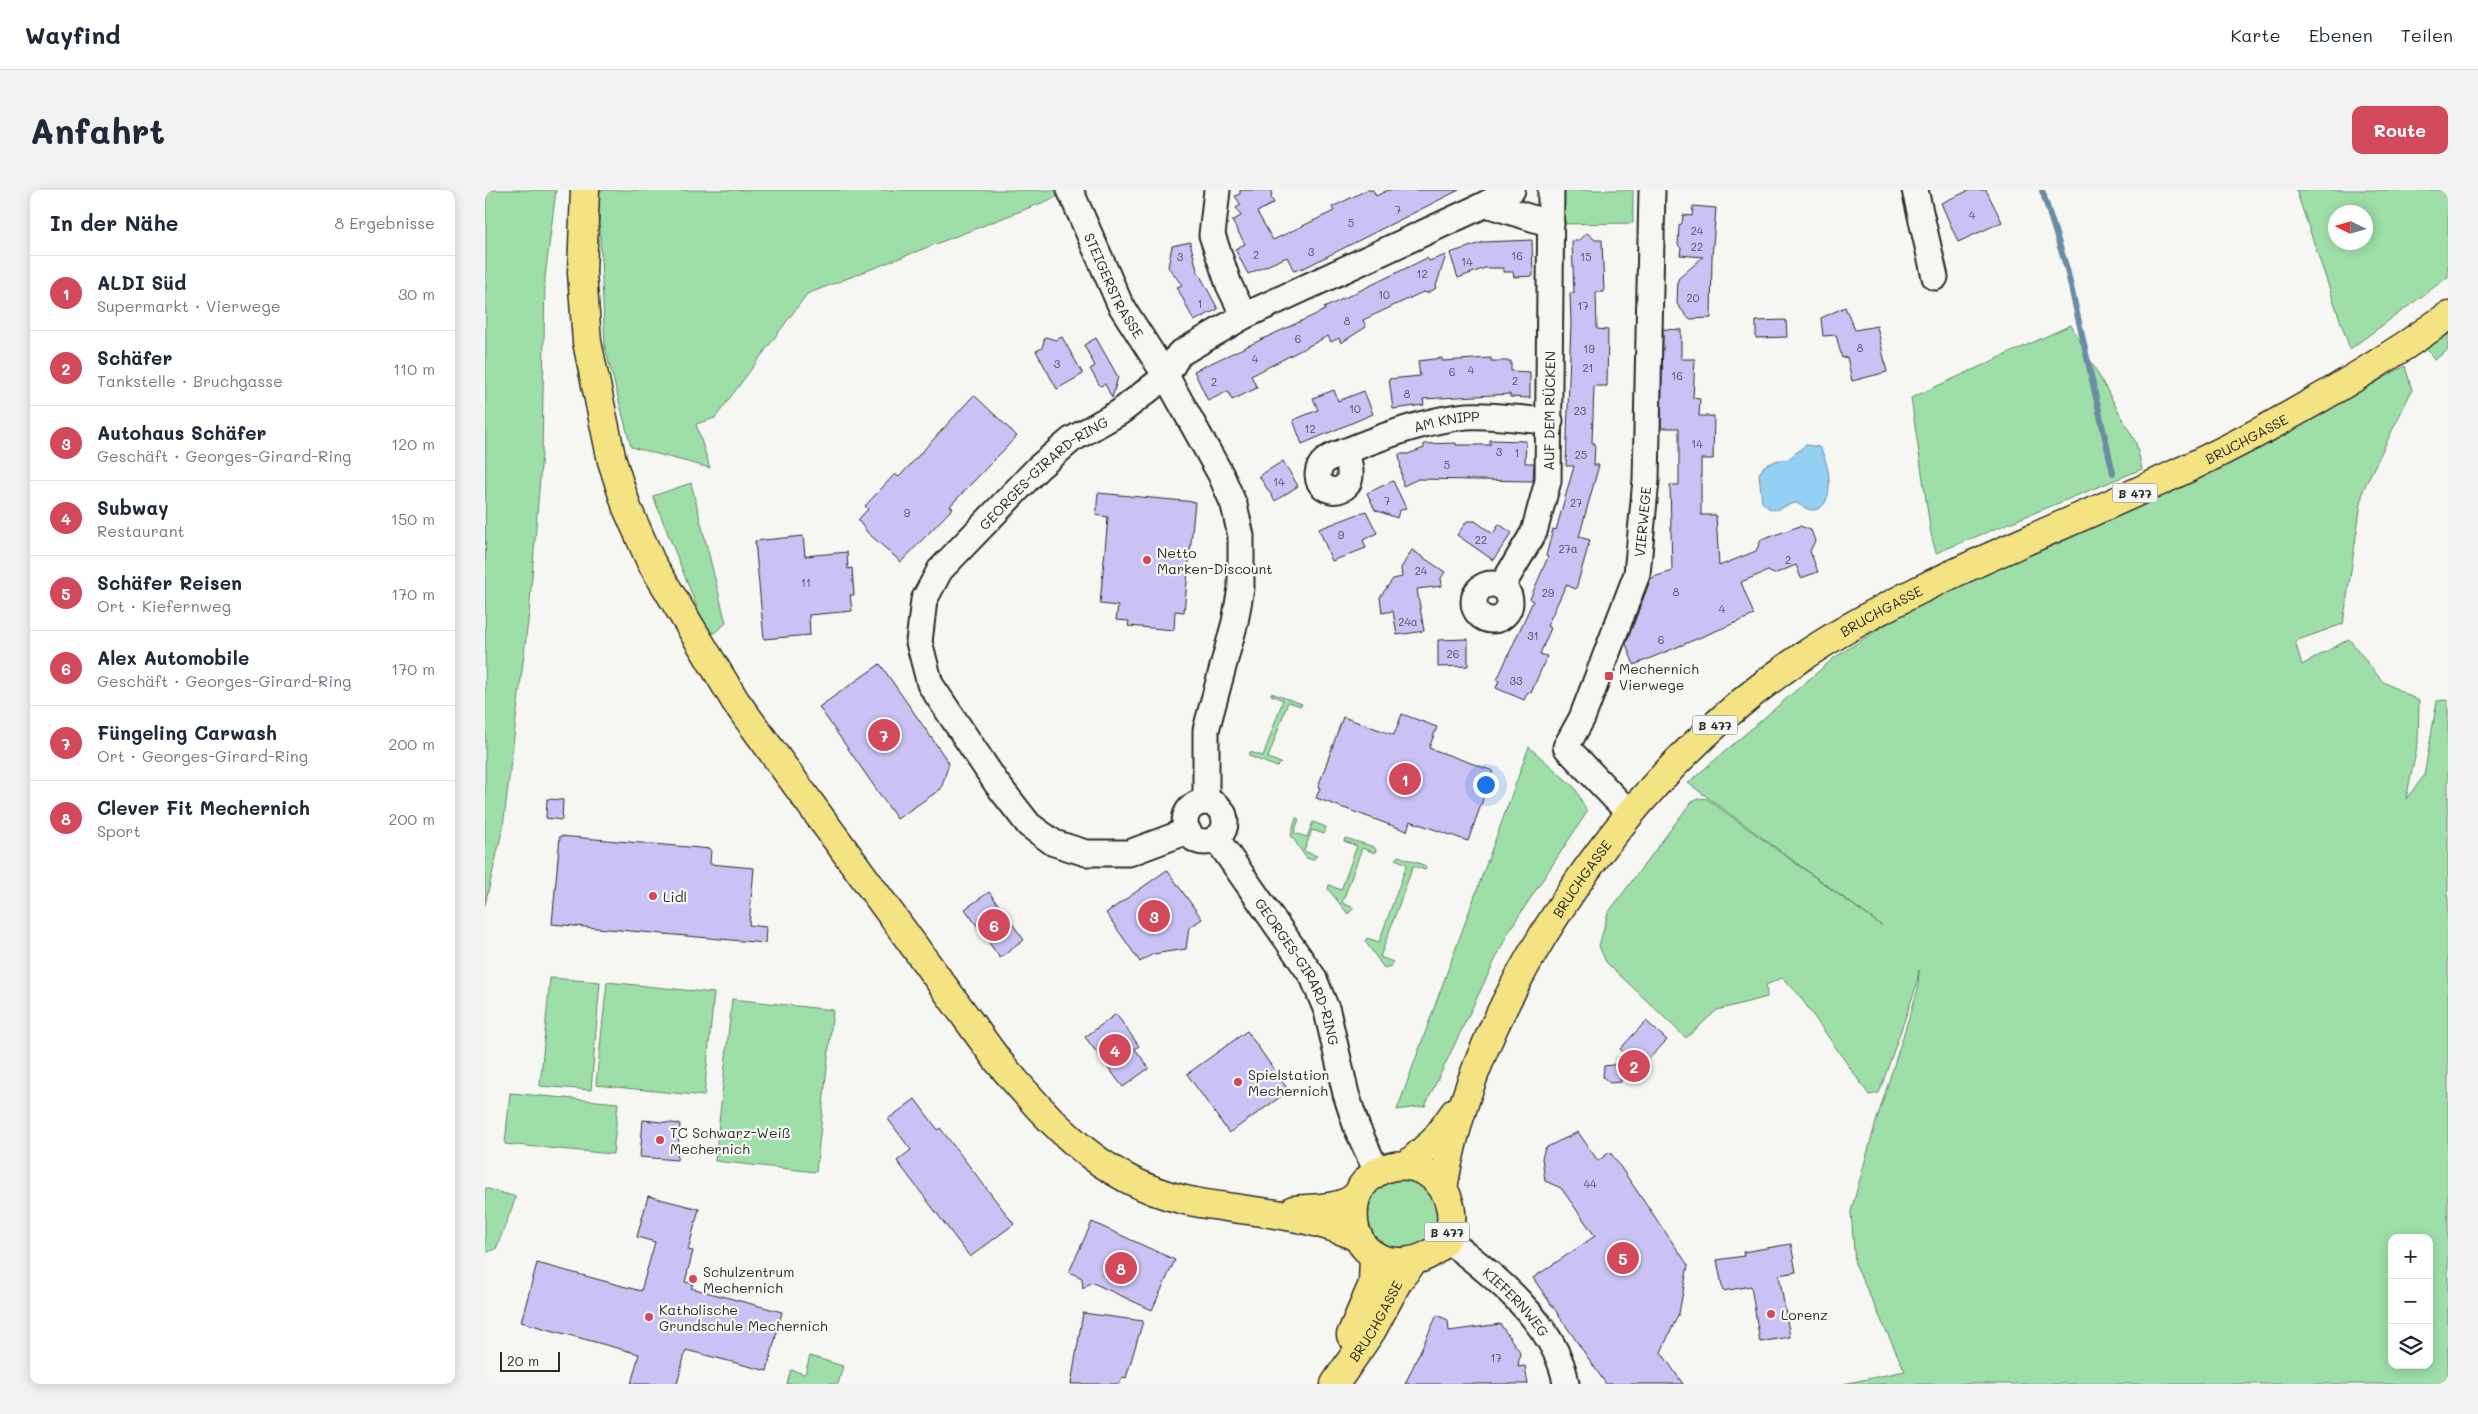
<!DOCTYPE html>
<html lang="de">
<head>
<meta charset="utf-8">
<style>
  :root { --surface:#fff; --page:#f2f2f3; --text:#1f2937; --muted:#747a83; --line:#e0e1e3; --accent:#d1495b }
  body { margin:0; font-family:Mali,sans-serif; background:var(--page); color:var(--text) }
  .controls { position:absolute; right:15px; bottom:15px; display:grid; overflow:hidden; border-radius:10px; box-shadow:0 2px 12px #0003 }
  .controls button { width:45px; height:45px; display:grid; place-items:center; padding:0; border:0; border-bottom:1px solid var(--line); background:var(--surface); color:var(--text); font:25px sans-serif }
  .compass { position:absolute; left:1843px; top:15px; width:45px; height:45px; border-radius:50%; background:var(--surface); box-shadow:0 2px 12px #0003; rotate:275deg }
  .scale { position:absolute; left:15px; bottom:12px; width:60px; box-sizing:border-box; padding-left:5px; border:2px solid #2b2b2b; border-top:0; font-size:14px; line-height:18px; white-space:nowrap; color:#2b2b2b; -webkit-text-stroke:4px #f6f6f2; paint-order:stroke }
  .you { position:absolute; left:1000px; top:594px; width:18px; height:18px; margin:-12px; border:4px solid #fff; border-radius:50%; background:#1a73e8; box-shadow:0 0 0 8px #1a73e833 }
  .badge { display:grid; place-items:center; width:32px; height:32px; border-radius:50%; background:var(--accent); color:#fff; font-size:16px; font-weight:700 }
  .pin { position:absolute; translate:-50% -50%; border:2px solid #fff; box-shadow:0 1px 5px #0006 }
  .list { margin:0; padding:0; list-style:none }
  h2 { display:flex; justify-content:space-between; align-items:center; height:65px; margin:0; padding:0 20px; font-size:21px }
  h2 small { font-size:16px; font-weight:400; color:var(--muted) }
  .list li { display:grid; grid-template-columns:32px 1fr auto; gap:15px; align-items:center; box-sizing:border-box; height:75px; padding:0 20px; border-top:1px solid var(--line) }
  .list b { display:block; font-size:19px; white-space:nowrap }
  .list p { margin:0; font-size:16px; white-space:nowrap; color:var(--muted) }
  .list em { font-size:16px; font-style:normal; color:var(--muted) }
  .icon { flex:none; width:28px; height:28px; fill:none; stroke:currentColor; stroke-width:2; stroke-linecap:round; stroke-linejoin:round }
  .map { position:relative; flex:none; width:1963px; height:1194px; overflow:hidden; border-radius:10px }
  header { display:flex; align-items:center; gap:30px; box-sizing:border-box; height:70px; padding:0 25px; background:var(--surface); border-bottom:1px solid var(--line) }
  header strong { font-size:24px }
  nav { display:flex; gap:28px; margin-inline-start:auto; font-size:18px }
  .intro { display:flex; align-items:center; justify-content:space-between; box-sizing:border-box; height:120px; padding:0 30px }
  h1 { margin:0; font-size:35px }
  .button { padding:12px 22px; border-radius:10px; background:var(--accent); color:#fff; font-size:18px; font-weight:700 }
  main { display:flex; gap:30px; padding:0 30px }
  aside { flex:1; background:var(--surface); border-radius:10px; box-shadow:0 2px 12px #0003 }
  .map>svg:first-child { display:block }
  .green { fill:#9edfa9; stroke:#64856a; fill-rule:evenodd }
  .water { fill:#94cff4; stroke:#6a8da4 }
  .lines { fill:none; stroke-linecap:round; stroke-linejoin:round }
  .stream { stroke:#6a8da4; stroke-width:6 }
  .building { fill:#cac2f4; stroke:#2b2b2b }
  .minor-casing { stroke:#2b2b2b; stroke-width:29 }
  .major-casing { stroke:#2b2b2b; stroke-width:31 }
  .minor { stroke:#f6f6f2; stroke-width:25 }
  .major { stroke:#f4e382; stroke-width:28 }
  .poi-dot { fill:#d1495b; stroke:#f6f6f2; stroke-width:2 }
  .labels { text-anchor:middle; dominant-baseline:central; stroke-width:4.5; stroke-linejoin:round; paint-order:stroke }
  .number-label { font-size:11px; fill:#53515d }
  .shield { fill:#f6f6f2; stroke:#686867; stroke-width:1 }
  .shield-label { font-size:12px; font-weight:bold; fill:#2b2b2b }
  .street-label { font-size:14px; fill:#2b2b2b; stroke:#f6f6f2 }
  .poi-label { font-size:14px; fill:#2b2b2b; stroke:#f6f6f2; text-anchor:start }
</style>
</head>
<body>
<header>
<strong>Wayfind</strong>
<nav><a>Karte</a><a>Ebenen</a><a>Teilen</a></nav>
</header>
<div class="intro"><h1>Anfahrt</h1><a class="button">Route</a></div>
<main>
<aside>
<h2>In der Nähe<small>8 Ergebnisse</small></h2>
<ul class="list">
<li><span class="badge">1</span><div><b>ALDI Süd</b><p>Supermarkt · Vierwege</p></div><em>30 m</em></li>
<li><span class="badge">2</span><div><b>Schäfer</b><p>Tankstelle · Bruchgasse</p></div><em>110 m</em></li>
<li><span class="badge">3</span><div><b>Autohaus Schäfer</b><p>Geschäft · Georges-Girard-Ring</p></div><em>120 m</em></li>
<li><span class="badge">4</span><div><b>Subway</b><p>Restaurant</p></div><em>150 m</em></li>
<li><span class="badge">5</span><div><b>Schäfer Reisen</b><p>Ort · Kiefernweg</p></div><em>170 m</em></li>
<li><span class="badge">6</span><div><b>Alex Automobile</b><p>Geschäft · Georges-Girard-Ring</p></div><em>170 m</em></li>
<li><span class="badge">7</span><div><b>Füngeling Carwash</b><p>Ort · Georges-Girard-Ring</p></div><em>200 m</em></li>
<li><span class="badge">8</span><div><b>Clever Fit Mechernich</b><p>Sport</p></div><em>200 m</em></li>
</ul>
</aside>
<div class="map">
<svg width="1963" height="1194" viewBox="0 0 1963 1194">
  <rect width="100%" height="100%" fill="#f6f6f2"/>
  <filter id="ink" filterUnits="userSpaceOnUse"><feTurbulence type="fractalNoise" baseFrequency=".02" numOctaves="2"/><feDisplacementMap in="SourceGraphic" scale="10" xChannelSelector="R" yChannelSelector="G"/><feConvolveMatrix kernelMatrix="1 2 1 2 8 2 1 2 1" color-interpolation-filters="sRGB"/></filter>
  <g filter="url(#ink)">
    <g class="green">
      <polygon points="1,0 71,0 60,87 57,263 44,423 18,637 0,715"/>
      <polygon points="113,0 574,0 577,5 322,104 230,228 211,234 225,278 146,257 120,157"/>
      <polygon points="1075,0 1148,0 1148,33 1073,34"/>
      <path d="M1811,0h152v87l-98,72zM1850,22h30v30h-30z"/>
      <polygon points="1586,135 1651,253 1657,279 1451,363 1446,344 1426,208"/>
      <polygon points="1963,142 1963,160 1949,170 1942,159"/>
      <path d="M1920,176l7,24 -49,100 -20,134 -48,17 7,24 47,-26 33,42 37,20 -1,42 -12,56 18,-23 13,-75 11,-1v684h-605l62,-13 -50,-107 -4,-53 25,-89 42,-133 1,-19 -3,17 -37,106 -10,2 -73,-104 -14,-13 -16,7 1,12 -50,13 -31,28 -80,-76 -7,-16 9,-33 81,-108c5,-5 10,-8 18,-6l175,127 -194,-143 146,-125 114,-74 35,-13 276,-123zM1907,1048h37v127h-37z"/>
      <polygon points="206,293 241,433 224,447 168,306"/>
      <polygon points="786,503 817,514 816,516 803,512 783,568 796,573 792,577 764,566 765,562 778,566 798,510 786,505"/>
      <polygon points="1044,557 1090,598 1102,622 1024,741 940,916 912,920"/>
      <polygon points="811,628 814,629 809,643 822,647 828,632 841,637 839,644 827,640 819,661 832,666 828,670 821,668 806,645"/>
      <polygon points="860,648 889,657 891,660 890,663 877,658 857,713 869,718 863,724 843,699 844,695 856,700 872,656 859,651"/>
      <polygon points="913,666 939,675 941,678 940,680 928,676 895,767 908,772 906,776 899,778 880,751 882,748 894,752 922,674 910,669"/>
      <polygon points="65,788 115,792 106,900 55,896"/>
      <polygon points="122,792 229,803 219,906 111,895"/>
      <polygon points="247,809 348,820 331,982 230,971"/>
      <polygon points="25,903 133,913 128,964 20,954"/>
      <polygon points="899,989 934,989 955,1016 952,1040 938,1055 911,1060 894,1052 882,1036 884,1007"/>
      <polygon points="0,998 31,1007 11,1059 0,1063"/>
      <polygon points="325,1166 358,1176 353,1194 302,1194 306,1180 320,1184"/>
    </g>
    <path class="water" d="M1321,255l13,2c10,12 19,61 -6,63 -7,0 -11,-5 -17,-7 -16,3 -21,14 -34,-1l-3,-28 5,-8 14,-6h9z"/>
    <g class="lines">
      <polyline class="stream" points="1557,0 1582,79 1628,283"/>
    </g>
    <g class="building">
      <polygon points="755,0 787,0 786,8 789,13 772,22 788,50 849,21 847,17 882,0 888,0 891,6 903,0 974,0 821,77 809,81 802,67 763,84 750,59 760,54 747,31 756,26 751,18 756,15 750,6 755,4"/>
      <polygon points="1485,0 1501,0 1517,32 1473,52 1456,13"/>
      <polygon points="1208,16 1231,18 1227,67 1226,128 1204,129 1192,114 1193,89 1218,67 1195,65 1196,58 1193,55 1194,36 1197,33 1198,25 1207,26"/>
      <polygon points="1102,43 1110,50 1117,50 1119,102 1111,102 1112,139 1123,140 1122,196 1109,196 1107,253 1110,253 1109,275 1114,275 1094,347 1105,350 1091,399 1081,395 1062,436 1066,438 1055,464 1062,466 1046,503 1043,502 1039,510 1011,498 1014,491 1012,490 1048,411 1045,409 1063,367 1061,366 1068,339 1071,340 1089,276 1081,276 1086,133 1085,103 1089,103 1087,51 1094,51"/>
      <polygon points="1047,50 1048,86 1029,87 1028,82 1018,82 1018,78 1000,78 973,88 965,63 999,52"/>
      <polygon points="705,52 712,80 733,119 709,131 692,97 697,95 683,77 687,56"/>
      <polygon points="961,65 950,99 942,103 938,102 878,130 881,137 856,153 854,148 846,152 843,146 766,186 772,198 747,210 743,201 723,211 709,181 840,120 839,118 942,68 944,71"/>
      <polygon points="1360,117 1370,140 1392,136 1402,182 1367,191 1362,167 1357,168 1351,145 1338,146 1336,128"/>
      <polygon points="1301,130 1302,147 1271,148 1271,131"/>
      <polygon points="1178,139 1196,140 1196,169 1210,169 1208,208 1215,209 1214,226 1229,226 1228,269 1216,269 1216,325 1231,325 1234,376 1271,361 1276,350 1315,336 1326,340 1330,351 1325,361 1333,382 1316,388 1311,375 1289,384 1283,381 1256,392 1269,425 1149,475 1141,454 1166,388 1187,381 1185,295 1194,295 1194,238 1176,238"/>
      <polygon points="560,147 571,150 577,147 598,184 572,199 551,161 557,158"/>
      <polygon points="611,148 633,187 627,208 620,194 615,196 605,179 610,176 599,155"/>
      <polygon points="957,168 957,171 1006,168 1006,171 1026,171 1026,181 1045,182 1045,208 1025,207 1025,204 938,209 939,215 908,219 904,189 935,186 933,171"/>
      <polygon points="849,200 853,211 879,201 888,224 817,254 808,230 833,220 828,208"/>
      <polygon points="489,205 532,246 465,316 468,318 416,372 383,343 373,330 383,319 380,316 410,284 414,287"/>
      <polygon points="1005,250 1041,251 1040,273 1049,273 1048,291 933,289 918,296 914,264 923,264 939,258 939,254 971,253 971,255 1005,255"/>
      <polygon points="798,271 813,296 790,311 774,286"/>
      <polygon points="908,291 921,318 914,321 912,328 890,320 882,303"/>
      <polygon points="613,303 710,312 699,422 690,421 689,440 643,436 644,431 631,430 633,416 615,414 623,327 611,325"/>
      <polygon points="881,321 892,343 878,350 881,358 847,371 834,339"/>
      <polygon points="982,331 990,331 1008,344 1014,334 1027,343 1008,370 972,345"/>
      <polygon points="318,346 320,366 362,362 363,379 367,378 369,405 365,405 367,421 324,425 325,445 279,449 270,351"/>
      <polygon points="927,360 960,382 956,388 957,396 932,399 939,441 912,445 908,421 897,423 895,407 908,389 917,387 916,378"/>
      <polygon points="983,449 983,476 953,477 953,450"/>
      <polygon points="395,474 464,573 456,599 412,629 334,517"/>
      <polygon points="917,524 952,537 944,558 1008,581 983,651 925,631 922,641 831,608 835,598 833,597 858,527 909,545"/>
      <polygon points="62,609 78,610 77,630 61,628"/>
      <polygon points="75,646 226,659 225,674 269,678 264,735 281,737 280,753 67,734"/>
      <polygon points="682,680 717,729 704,738 701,759 668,764 655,772 621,723"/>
      <polygon points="504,702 539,750 515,768 480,719"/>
      <polygon points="631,824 654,856 650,859 664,878 638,897 600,847"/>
      <polygon points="1161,831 1182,850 1155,878 1135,859"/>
      <polygon points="762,841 804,901 744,943 702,884"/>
      <polygon points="1136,874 1136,892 1125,893 1118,887 1119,876"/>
      <polygon points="430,909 453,940 455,938 529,1034 485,1067 412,971 426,960 403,929"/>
      <polygon points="158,930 195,934 192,970 155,967"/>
      <polygon points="1093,942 1113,971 1125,962 1203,1075 1194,1123 1176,1162 1198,1194 1121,1194 1048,1088 1110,1046 1076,998 1060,991 1057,968 1060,958"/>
      <polygon points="163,1006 214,1019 203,1060 208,1061 200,1092 208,1094 206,1098 297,1122 282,1181 201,1160 192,1194 146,1194 154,1164 36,1132 52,1073 156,1101 170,1052 152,1047"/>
      <polygon points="607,1032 690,1070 667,1120 606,1092 598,1099 597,1088 584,1082"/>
      <polygon points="1306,1054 1311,1082 1294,1085 1305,1147 1275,1152 1266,1096 1238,1101 1232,1070 1259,1066 1258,1062"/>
      <polygon points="598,1123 658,1131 641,1188 638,1187 634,1194 586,1194"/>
      <polygon points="952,1125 963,1130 964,1141 1015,1134 1035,1162 1033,1177 1040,1176 1043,1194 920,1194"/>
    </g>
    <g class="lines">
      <g class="minor-casing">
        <g id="minor">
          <path id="s1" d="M585,0l50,114 46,72 55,99 13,30 7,31v52l-6,34 -29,108v72"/>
          <polyline points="732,0 727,45 744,95 759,126"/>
          <polyline points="1430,0 1450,87"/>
          <polyline points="1001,14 1066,34"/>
          <path id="s2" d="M860,261c5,13 11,35 -7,39 -4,1 -10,0 -14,-3 -9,-7 -7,-20 1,-26 6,-6 16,-8 24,-11 37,-15 78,-30 117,-34 25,-2 59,4 84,5"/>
          <circle cx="1007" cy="412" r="18"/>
          <path id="s3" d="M1017,396l32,-54 14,-51 3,-291"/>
          <circle cx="720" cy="632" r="20"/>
          <path id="s4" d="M1144,623l-63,-66 16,-29 55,-144 9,-94 6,-290"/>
          <path id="s5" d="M703,641l-59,22h-43l-32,-10 -25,-18 -32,-41 -67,-100 -11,-42 5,-42 16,-30 98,-102 33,-28 49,-28 46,-36 13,-22 65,-38 242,-112 26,-14"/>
          <path id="s6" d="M731,648l97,139 14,34 19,83 11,34 20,44"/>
          <path id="s7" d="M960,1048c44,33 113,87 121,146"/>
        </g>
      </g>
      <g class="major-casing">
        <g id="major">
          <path d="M100,0l-3,83 5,69 25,119 15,47 24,54 85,140 262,359c57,67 110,127 202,142 53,9 110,11 159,35"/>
          <polyline points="922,975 950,950 970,922"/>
          <path id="s8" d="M958,998c17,-101 63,-197 118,-281 63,-96 140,-180 235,-246 110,-75 235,-120 356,-176 104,-48 202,-102 296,-169"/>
          <path d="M809,1020c18,-2 47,0 62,-14 3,-2 4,-7 6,-10 10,-14 28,-23 46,-20 16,2 31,13 38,28 35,79 -112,101 -90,2"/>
          <polyline points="866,1145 888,1094 889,1065"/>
          <path id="s9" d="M850,1194l37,-54 27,-51 14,-17"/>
        </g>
      </g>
      <use href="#minor" class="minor"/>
      <use href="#major" class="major"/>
    </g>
  </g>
  <g class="poi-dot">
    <circle cx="662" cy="370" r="5"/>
    <rect x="1119" y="481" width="10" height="10" rx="2.5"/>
    <circle cx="168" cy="706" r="5"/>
    <circle cx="753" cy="892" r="5"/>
    <circle cx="175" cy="950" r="5"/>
    <circle cx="208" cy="1089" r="5"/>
    <circle cx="1286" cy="1124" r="5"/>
    <circle cx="164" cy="1127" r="5"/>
  </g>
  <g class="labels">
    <g class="number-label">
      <text x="913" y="19">7</text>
      <text x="1487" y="24">4</text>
      <text x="866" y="32">5</text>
      <text x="1212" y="40">24</text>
      <text x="1212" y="56">22</text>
      <text x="826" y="61">3</text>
      <text x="771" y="64">2</text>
      <text x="1032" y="65">16</text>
      <text x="695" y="66">3</text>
      <text x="1101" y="66">15</text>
      <text x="982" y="71">14</text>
      <text x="937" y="83">12</text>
      <text x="899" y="104">10</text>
      <text x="1208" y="107">20</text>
      <text x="715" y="113">1</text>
      <text x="1098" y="115">17</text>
      <text x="862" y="130">8</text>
      <text x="813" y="148">6</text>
      <text x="1375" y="157">8</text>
      <text x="1104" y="158">19</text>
      <text x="770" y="168">4</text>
      <text x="572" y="173">3</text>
      <text x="1103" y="177">21</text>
      <text x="986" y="179">4</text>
      <text x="967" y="181">6</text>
      <text x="1192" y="185">16</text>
      <text x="1030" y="190">2</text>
      <text x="729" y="191">2</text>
      <text x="922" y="203">8</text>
      <text x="870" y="218">10</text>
      <text x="1095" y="220">23</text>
      <text x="825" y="238">12</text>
      <text x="1212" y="253">14</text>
      <text x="1014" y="261">3</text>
      <text x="1032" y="262">1</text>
      <text x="1096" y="264">25</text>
      <text x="962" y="274">5</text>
      <text x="794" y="291">14</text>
      <text x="902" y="310">7</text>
      <text x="1091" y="312">27</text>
      <text x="422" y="322">9</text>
      <text x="856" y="344">9</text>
      <text x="996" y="349">22</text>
      <text x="1083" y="358">27a</text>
      <text x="1303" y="369">2</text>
      <text x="936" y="380">24</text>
      <text x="321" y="392">11</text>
      <text x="1191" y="401">8</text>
      <text x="1063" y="402">29</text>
      <text x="1237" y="418">4</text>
      <text x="923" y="431">24a</text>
      <text x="1048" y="445">31</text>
      <text x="1176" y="449">6</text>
      <text x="968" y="463">26</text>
      <text x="1031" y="490">33</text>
      <text x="1105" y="993">44</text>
      <text x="1011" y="1167">17</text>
    </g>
    <g class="shield">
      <rect x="1627.5" y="293.5" width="45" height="19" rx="4"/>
      <rect x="1207.5" y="525.5" width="45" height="19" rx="4"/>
      <rect x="939.5" y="1032.5" width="45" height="19" rx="4"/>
    </g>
    <g class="shield-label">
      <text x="1650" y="303">B 477</text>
      <text x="1230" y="535">B 477</text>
      <text x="962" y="1042">B 477</text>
    </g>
    <g class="street-label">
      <text stroke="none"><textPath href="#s1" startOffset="105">STEIGERSTRASSE</textPath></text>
      <text stroke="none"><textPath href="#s3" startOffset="186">AUF DEM RÜCKEN</textPath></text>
      <text stroke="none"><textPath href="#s2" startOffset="219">AM KNIPP</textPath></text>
      <text stroke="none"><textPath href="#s8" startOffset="1152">BRUCHGASSE</textPath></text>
      <text stroke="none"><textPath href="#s5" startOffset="605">GEORGES-GIRARD-RING</textPath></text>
      <text stroke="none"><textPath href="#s4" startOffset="331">VIERWEGE</textPath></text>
      <text stroke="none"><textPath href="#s8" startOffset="748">BRUCHGASSE</textPath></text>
      <text stroke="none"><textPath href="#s8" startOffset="342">BRUCHGASSE</textPath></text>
      <text stroke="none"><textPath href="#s6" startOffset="158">GEORGES-GIRARD-RING</textPath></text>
      <text stroke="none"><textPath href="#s7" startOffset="96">KIEFERNWEG</textPath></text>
      <text stroke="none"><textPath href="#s9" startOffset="75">BRUCHGASSE</textPath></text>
    </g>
    <g class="poi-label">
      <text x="672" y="362">Netto<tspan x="672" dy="16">Marken-Discount</tspan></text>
      <text x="1134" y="478">Mechernich<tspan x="1134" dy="16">Vierwege</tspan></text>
      <text x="178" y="706">Lidl</text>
      <text x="763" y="884">Spielstation<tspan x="763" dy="16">Mechernich</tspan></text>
      <text x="185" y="942">TC Schwarz-Weiß<tspan x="185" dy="16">Mechernich</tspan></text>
      <text x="218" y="1081">Schulzentrum<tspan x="218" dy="16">Mechernich</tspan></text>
      <text x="174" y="1119">Katholische<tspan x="174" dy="16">Grundschule Mechernich</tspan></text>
      <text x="1296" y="1124">Lorenz</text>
    </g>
  </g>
</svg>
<div class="controls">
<button>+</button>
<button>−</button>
<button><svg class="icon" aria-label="layers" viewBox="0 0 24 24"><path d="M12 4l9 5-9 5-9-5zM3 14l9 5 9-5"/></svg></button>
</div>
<svg class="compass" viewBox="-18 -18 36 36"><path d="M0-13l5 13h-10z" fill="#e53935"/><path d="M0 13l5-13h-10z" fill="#747a83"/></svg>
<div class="scale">20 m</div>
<div class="you"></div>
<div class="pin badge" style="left:920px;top:589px">1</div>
<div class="pin badge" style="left:1149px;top:876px">2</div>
<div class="pin badge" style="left:669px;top:726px">3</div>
<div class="pin badge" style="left:630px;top:860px">4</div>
<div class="pin badge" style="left:1138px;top:1068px">5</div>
<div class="pin badge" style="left:509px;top:735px">6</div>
<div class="pin badge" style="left:399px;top:545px">7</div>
<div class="pin badge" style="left:636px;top:1078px">8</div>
</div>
</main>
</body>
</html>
